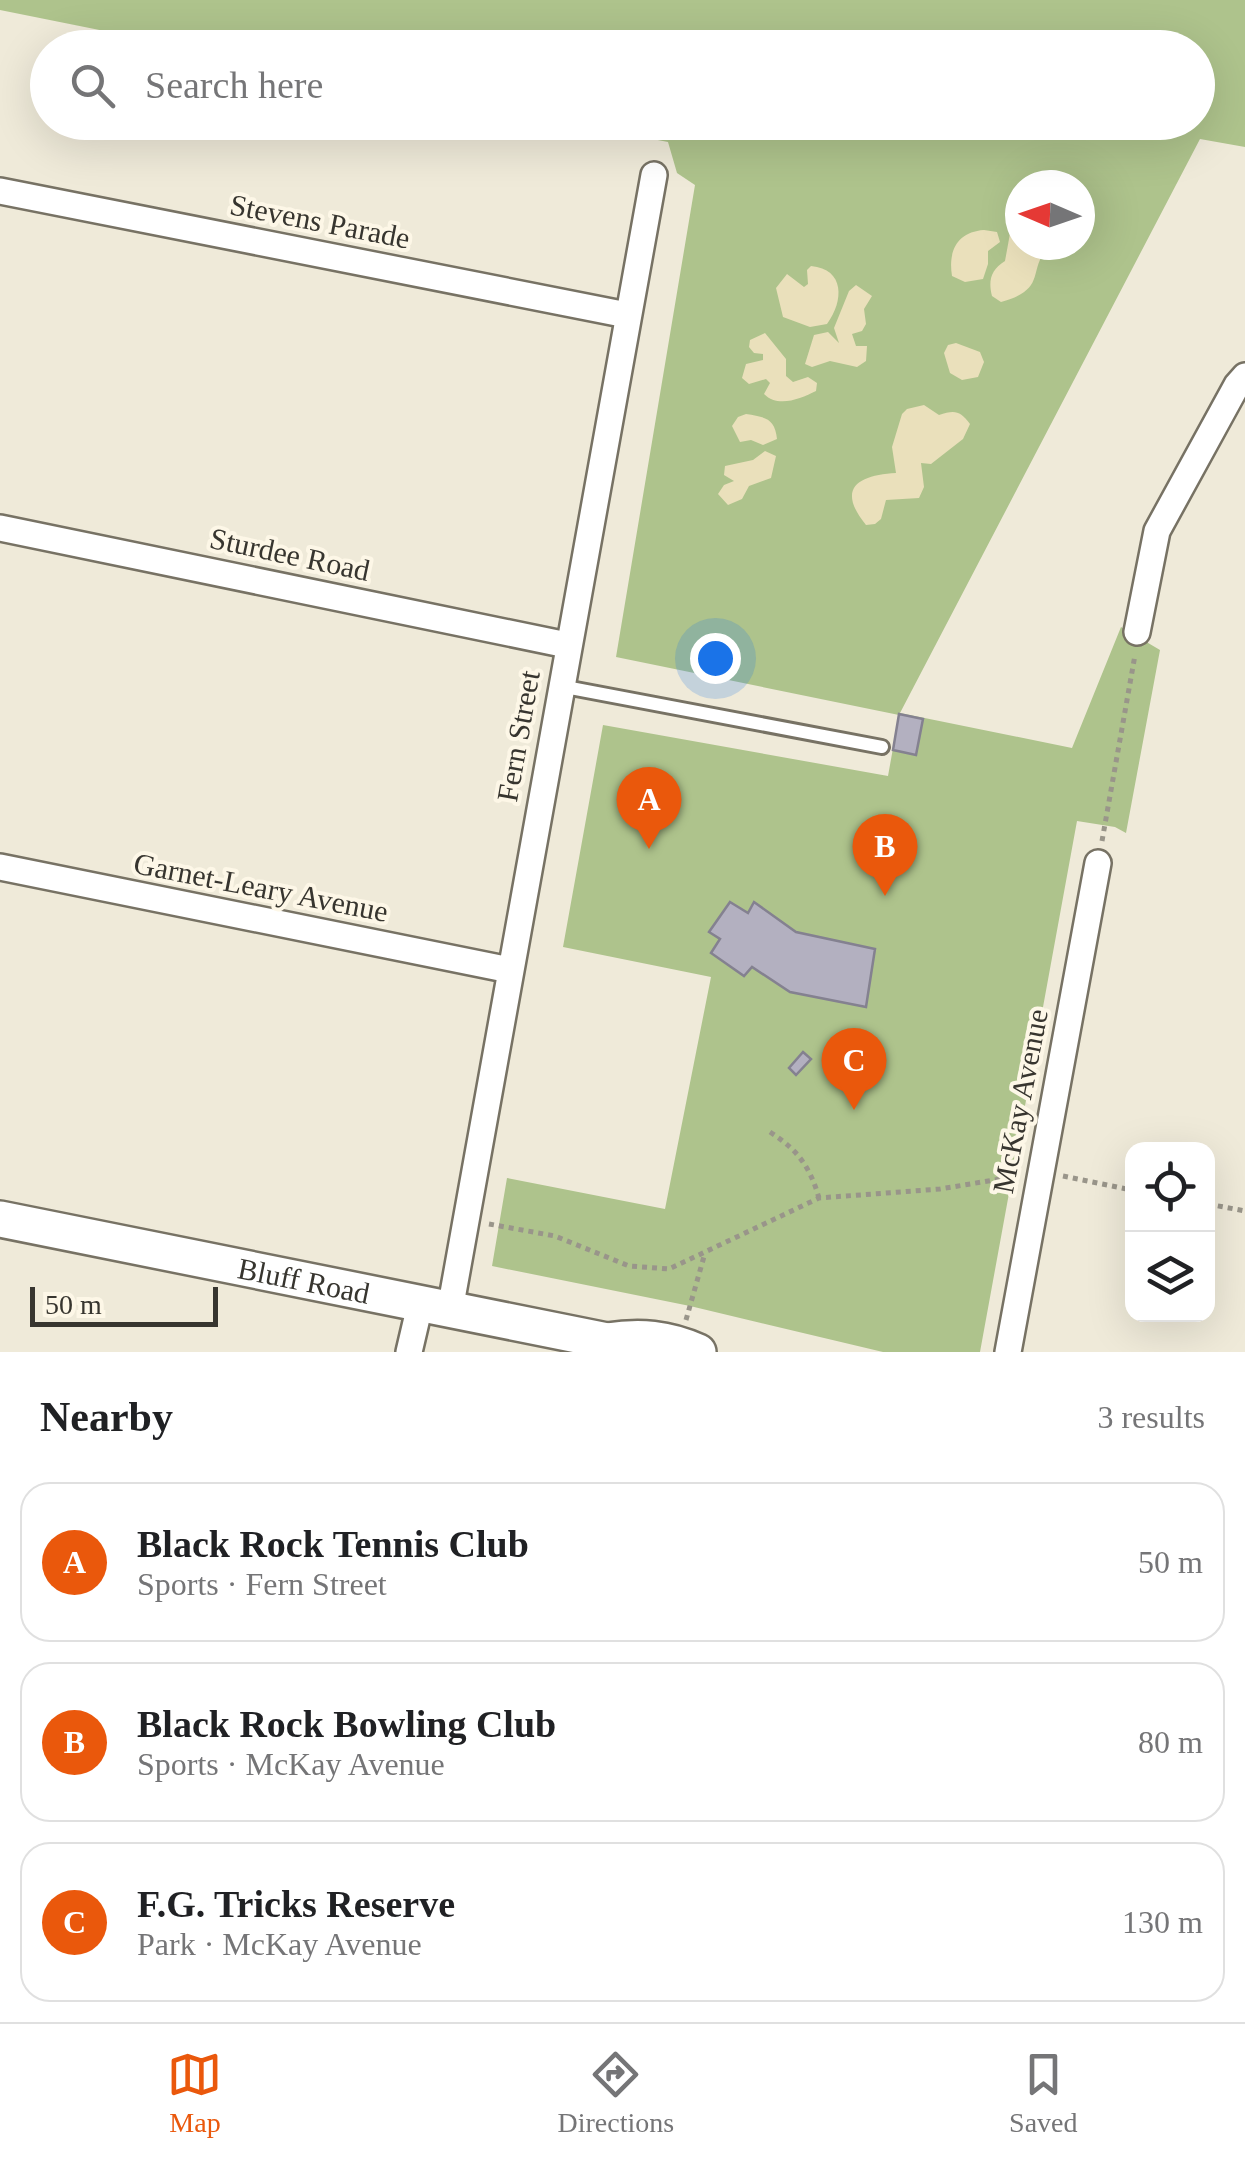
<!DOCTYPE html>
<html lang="en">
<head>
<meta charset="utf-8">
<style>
  :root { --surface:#fff; --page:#f6f6f6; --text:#202124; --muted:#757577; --line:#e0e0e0; --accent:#ea580c }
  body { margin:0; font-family:Georgia,serif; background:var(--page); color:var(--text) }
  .controls { position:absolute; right:30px; bottom:30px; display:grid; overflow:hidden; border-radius:20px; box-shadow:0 10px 40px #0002 }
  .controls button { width:90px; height:90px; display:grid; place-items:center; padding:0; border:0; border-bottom:2px solid var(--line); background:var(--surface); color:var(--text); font:50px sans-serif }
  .compass { position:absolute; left:1005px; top:170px; width:90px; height:90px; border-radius:50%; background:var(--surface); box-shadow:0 10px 40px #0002; rotate:272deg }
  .scale { position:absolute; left:30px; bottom:25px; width:188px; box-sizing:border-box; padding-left:10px; border:5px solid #37352f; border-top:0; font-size:28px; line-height:35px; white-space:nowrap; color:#37352f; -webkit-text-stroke:8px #fdf7e7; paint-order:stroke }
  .you { position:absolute; left:715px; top:658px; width:35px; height:35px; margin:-25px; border:8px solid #fff; border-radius:50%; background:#1a73e8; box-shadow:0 0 0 15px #1a73e833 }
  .badge { display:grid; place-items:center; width:65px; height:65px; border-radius:50%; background:var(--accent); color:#fff; font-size:32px; font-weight:700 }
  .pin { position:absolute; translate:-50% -82px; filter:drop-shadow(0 2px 5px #0008) }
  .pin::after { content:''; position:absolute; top:52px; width:35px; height:30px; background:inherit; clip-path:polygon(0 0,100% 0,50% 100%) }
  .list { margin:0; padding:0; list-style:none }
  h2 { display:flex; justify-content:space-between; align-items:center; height:130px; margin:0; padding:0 40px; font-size:42px }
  h2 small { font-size:32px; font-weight:400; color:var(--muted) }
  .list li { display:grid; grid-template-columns:65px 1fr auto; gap:30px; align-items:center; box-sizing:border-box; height:160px; margin:0 20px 20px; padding:0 20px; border:2px solid var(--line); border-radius:30px }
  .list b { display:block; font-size:38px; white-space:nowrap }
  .list p { margin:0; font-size:32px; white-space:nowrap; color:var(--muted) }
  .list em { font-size:32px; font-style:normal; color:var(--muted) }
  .icon { flex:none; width:55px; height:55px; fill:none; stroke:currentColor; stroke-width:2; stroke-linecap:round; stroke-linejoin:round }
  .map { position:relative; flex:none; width:1245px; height:1352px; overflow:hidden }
  .search { position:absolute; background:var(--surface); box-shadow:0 10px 40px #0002; left:30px; right:30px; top:30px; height:110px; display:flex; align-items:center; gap:25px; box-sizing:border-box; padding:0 35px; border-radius:55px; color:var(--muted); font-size:38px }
  .sheet { height:670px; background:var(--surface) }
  nav { display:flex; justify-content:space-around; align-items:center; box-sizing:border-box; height:140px; border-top:2px solid var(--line); background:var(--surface); font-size:28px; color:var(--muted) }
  nav a { display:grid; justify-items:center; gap:5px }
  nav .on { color:var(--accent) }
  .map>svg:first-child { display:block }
  .green { fill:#aec38c; fill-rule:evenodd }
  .sand { fill:#eae0bb }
  .building { fill:#b3b0c0; stroke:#848190; stroke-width:2.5 }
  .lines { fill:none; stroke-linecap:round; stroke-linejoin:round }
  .service-casing { stroke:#777264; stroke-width:18 }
  .minor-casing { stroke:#777264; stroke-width:30 }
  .secondary-casing { stroke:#777264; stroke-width:40 }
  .path { stroke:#99958a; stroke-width:5; stroke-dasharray:5 5; stroke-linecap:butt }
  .service { stroke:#fff; stroke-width:12 }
  .minor { stroke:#fff; stroke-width:25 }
  .secondary { stroke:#fff; stroke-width:35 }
  .labels { text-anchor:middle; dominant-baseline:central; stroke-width:8; stroke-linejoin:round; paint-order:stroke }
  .street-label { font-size:30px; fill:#37352f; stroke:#fdf7e7 }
</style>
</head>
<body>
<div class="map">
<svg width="1245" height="1352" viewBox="0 0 1245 1352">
  <rect width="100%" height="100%" fill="#efead9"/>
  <path class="green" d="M0,0h1245v147l-45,-8 -300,574 172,35 49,-121 39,23 -34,183 -11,-6 -38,-6 -97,531h-97l-193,-46 -198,-40 15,-88 158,31 46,-232 -148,-30 40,-222 285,51 11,-61 -283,-58 79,-472 -18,-12 -9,-31 -98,-19 628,-1v-74h-1009l-189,-38zM1020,185h60v60h-60z"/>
  <g class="sand">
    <path d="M1020,222v23h32c-28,23 -1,43 -51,57l-9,-6c-4,-16 -1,-26 13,-35l6,-33z"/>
    <path d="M984,230l13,2 3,10 -12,9v13l-5,15 -18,3 -13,-6c-4,-25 5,-44 32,-46z"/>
    <path d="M811,266c34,3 33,35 16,58l-17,3 -27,-10 -7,-29 11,-14 17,13 4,-3 -1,-14z"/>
    <polygon points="856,285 872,296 864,309 866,324 862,331 852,334 856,346 867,346 866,361 857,367 830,361 812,367 805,364 814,335 828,332 839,343 834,328 849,291"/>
    <path d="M765,333l21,26v17l7,6 15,-5 9,6 -1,8c-16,8 -38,17 -52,3l6,-11 -4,-4 -17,5 -7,-6 4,-14 17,-4v-6l-9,-1 -5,-6 1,-7z"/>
    <polygon points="956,343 980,352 984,362 978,377 962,380 950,373 944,353 948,345"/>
    <path d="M924,405l15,10c15,-5 21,-5 31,9l-7,15 -32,25 -10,-1 3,24 -5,11 -33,2 -5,19 -6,5 -9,1c-31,-38 -6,-50 30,-52l-4,-26 10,-33 5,-5z"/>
    <path d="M746,414c19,3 29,4 31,25l-14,6 -12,-5 -11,2 -8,-16 6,-9z"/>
    <polygon points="765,451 776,456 771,478 749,486 742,499 728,505 718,494 724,485 734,481 724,475 725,466 753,460"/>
  </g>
  <g class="building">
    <polygon points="899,714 923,719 916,755 893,750"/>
    <polygon points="730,902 748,913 754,902 796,932 875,949 866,1007 790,992 752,967 744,976 711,953 720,939 709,932"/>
    <polygon points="803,1052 811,1059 796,1075 789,1068"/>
  </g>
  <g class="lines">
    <g class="service-casing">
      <polyline id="service" points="560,686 882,747"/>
    </g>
    <g class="minor-casing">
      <g id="minor">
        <polyline points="0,191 627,315"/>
        <polyline points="0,528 567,645"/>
        <polyline points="1137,632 1157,531 1237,385 1245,376"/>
        <polyline points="0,867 510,970"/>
        <polyline points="450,1310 654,175"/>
        <polyline points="409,1352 420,1305"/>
        <polyline points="1008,1352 1098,863"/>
      </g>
    </g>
    <g class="secondary-casing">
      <g id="secondary">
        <path id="s1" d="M0,1219l607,122 25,11"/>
        <path d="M607,1341c33,-5 60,-3 91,11"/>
      </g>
    </g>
    <g class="path">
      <polyline points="1102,841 1135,655"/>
      <path d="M770,1132c28,18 40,35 49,66"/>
      <polyline points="1063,1176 1132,1190"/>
      <polyline points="1208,1204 1245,1211"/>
      <polyline points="489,1224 555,1236 629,1266 669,1269 819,1198 940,1189 1018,1176"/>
      <polyline points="686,1320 705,1253"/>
    </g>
    <use href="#service" class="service"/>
    <use href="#minor" class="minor"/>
    <use href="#secondary" class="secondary"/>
  </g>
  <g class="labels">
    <g class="street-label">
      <text transform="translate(320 221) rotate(11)">Stevens Parade</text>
      <text transform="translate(290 554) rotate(12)">Sturdee Road</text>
      <text transform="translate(518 736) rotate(-80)">Fern Street</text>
      <text transform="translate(261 887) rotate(11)">Garnet-Leary Avenue</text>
      <text transform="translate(1020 1101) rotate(-79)">McKay Avenue</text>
      <text stroke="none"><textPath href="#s1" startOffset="310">Bluff Road</textPath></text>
    </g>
  </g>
</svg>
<div class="controls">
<button><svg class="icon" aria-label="locate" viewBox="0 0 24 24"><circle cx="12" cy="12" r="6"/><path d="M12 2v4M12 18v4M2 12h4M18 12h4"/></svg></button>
<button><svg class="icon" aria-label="layers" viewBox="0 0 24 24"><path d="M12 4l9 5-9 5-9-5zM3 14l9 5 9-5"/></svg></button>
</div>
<svg class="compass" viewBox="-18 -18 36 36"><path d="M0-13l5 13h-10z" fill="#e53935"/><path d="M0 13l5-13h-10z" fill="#757577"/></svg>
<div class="scale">50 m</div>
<div class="you"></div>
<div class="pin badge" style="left:649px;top:849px">A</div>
<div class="pin badge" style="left:885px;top:896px">B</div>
<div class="pin badge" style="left:854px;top:1110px">C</div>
<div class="search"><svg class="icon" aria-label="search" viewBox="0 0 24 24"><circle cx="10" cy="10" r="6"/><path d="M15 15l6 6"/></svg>Search here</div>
</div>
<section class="sheet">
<h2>Nearby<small>3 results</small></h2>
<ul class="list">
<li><span class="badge">A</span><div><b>Black Rock Tennis Club</b><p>Sports · Fern Street</p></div><em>50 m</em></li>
<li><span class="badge">B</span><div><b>Black Rock Bowling Club</b><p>Sports · McKay Avenue</p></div><em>80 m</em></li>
<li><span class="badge">C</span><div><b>F.G. Tricks Reserve</b><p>Park · McKay Avenue</p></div><em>130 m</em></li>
</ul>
</section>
<nav>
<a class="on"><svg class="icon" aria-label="map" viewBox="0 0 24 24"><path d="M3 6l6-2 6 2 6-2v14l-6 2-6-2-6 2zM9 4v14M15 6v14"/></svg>Map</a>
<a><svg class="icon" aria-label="directions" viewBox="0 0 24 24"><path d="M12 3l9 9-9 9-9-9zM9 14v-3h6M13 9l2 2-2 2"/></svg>Directions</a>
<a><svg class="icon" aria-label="saved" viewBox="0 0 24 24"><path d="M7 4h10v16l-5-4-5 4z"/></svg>Saved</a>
</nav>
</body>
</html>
